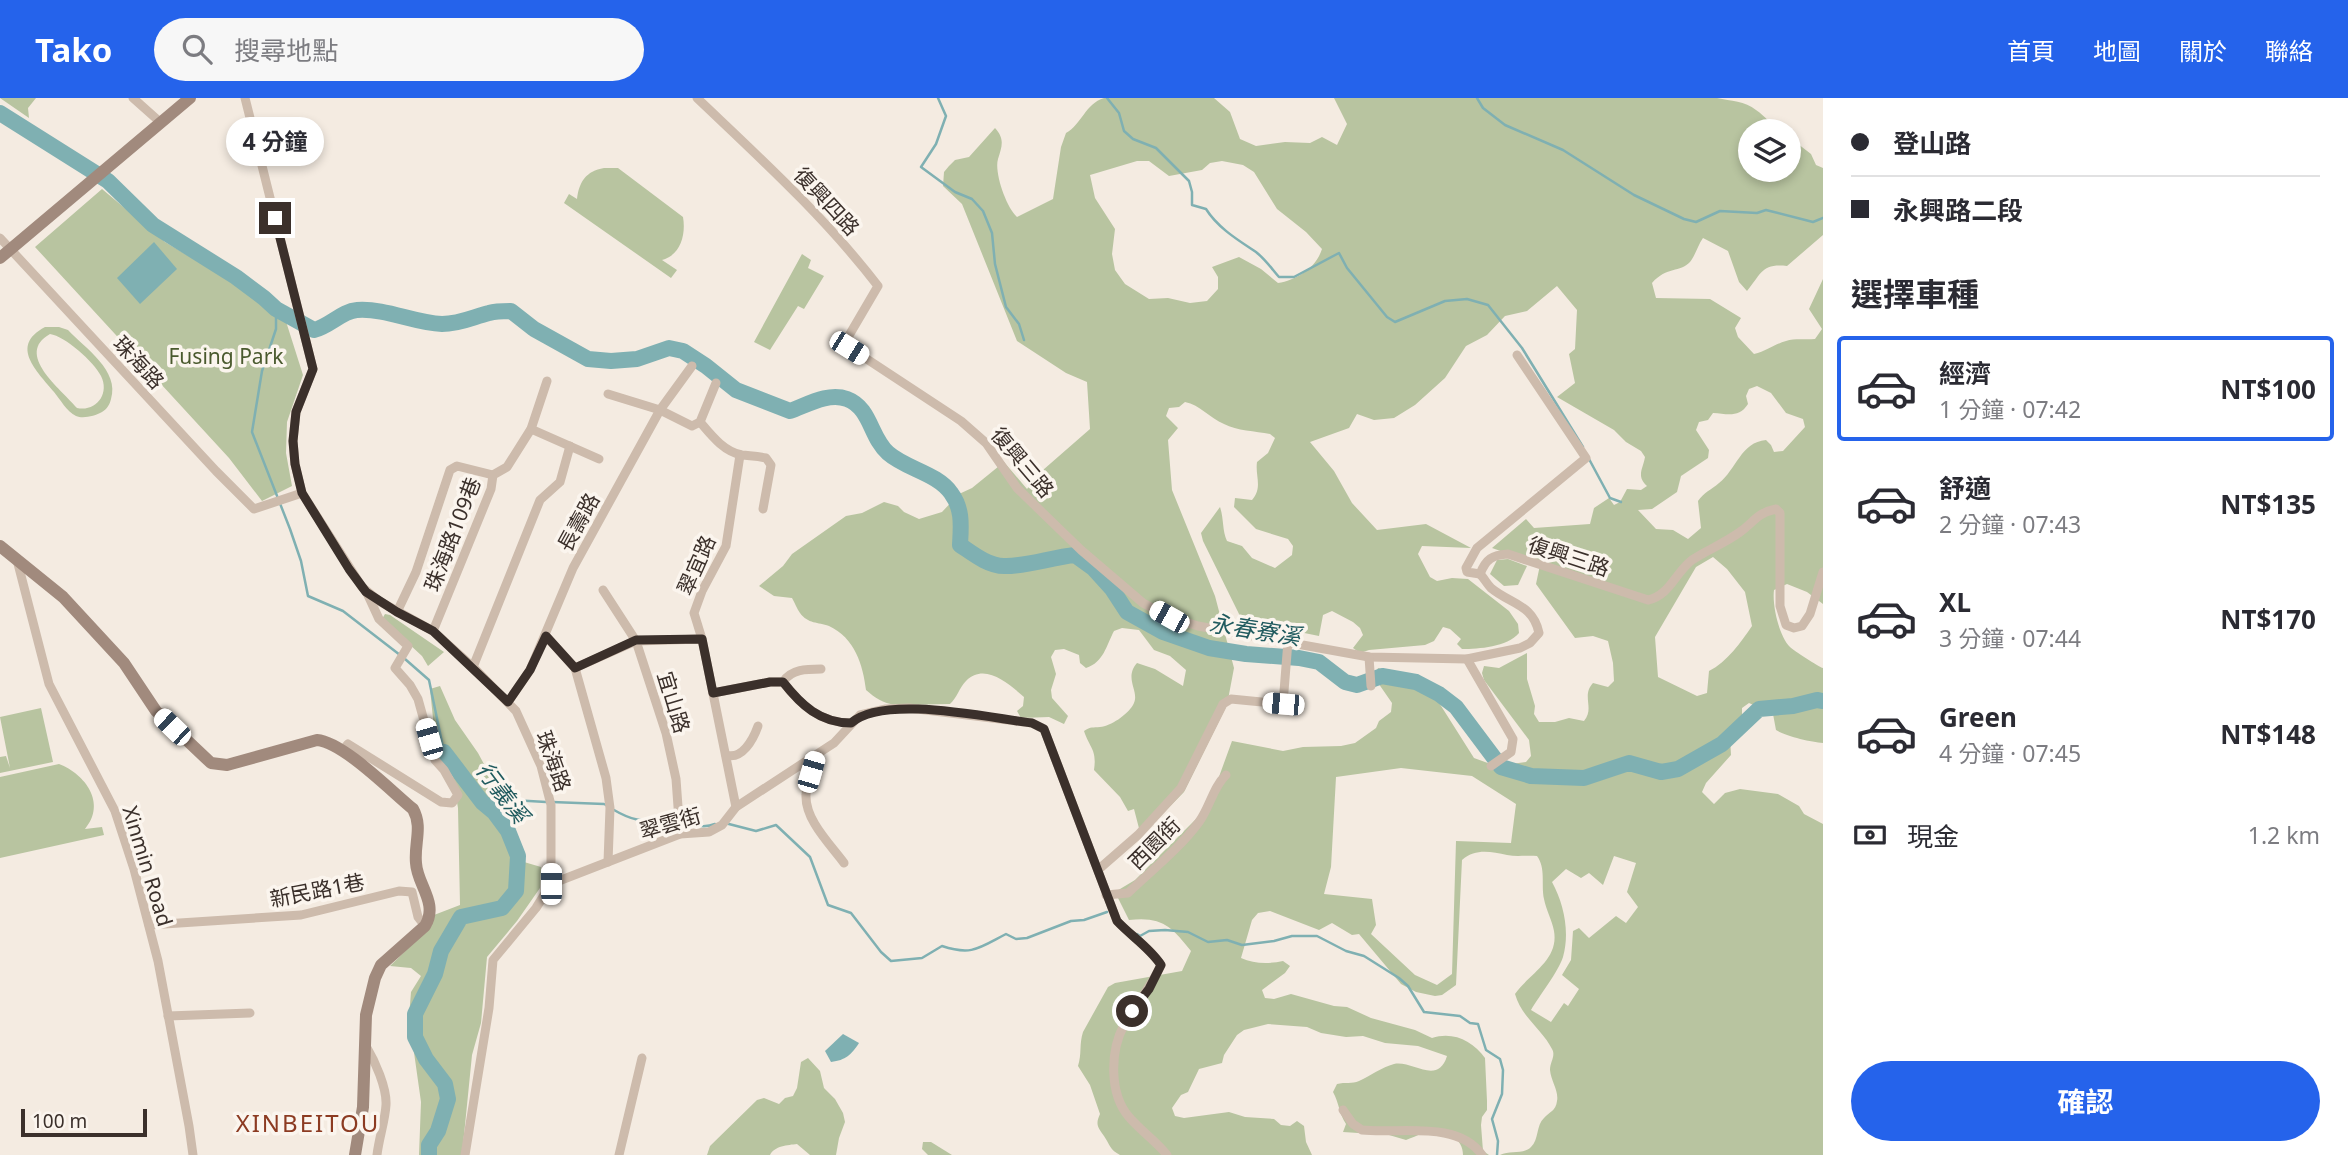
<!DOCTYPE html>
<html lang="zh-TW">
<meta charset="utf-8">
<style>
body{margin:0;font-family:"Noto Sans","Noto Sans TC",sans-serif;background:#f7f7f7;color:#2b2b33;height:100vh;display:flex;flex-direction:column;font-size:26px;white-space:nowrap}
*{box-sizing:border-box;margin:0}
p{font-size:23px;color:#7c7c81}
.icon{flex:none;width:38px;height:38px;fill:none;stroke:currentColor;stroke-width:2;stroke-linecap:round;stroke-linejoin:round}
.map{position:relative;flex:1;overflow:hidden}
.sheet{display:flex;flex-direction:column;background:#fff;width:525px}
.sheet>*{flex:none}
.hud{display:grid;align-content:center;height:154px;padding:0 28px;background:#fff}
.fabs{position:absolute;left:1738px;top:21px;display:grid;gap:14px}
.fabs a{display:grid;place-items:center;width:63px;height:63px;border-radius:50%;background:#fff;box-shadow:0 4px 10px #0003;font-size:35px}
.scale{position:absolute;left:21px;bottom:18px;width:126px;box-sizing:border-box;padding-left:7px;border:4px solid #3b302b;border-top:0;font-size:19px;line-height:24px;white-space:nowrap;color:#3b302b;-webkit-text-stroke:5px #fbf5ee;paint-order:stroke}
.end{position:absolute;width:32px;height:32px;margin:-16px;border:9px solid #3b302b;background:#fff;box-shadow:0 0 0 4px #fff}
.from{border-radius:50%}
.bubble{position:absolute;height:49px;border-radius:24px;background:#fff;box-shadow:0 4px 10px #0003;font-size:23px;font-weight:700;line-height:49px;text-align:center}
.car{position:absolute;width:21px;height:42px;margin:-21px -10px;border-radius:9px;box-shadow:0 0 5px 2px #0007;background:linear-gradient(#fff 24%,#345 0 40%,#fff 0 76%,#345 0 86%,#fff 0)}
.hud b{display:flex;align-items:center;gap:24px;height:66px;font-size:26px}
.hud b+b{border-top:2px solid #e1e1e2}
.hud i{width:18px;height:18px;background:#2b2b33}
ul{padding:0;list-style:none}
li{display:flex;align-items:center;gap:21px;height:105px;margin:0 14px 10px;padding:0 14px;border:4px solid transparent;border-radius:7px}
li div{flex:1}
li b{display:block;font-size:26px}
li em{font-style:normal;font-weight:700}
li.active{border-color:#2563eb}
li>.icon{width:63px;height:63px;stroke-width:1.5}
h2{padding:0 28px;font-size:32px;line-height:84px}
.pay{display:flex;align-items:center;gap:18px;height:77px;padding:0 28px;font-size:26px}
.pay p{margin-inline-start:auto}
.primary-button{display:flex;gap:14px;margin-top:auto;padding:14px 28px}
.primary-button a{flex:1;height:80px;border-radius:42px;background:#2563eb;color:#fff;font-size:28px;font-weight:700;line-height:80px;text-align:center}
header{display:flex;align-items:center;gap:42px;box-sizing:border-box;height:98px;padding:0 35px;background:#2563eb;color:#fff}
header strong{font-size:33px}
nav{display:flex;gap:38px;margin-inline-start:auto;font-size:24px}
.search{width:490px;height:63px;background:#f7f7f7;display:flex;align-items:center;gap:18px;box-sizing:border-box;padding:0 24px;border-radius:38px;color:#7c7c81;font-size:26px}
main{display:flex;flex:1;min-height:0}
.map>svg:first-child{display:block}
.green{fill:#b8c4a0;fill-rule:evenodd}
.water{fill:#7fb0b2}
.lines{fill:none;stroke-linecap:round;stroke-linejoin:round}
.stream{stroke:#7fb0b2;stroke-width:2.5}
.river{stroke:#7fb0b2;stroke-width:16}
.street{stroke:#cdbbac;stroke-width:9}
.secondary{stroke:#a18a7d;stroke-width:12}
.route{stroke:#3b302b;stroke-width:9}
.labels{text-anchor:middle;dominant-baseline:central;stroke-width:7;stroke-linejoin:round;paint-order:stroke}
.street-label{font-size:21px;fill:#3b302b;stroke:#fbf5ee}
.park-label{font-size:21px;fill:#4a5a2e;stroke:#fbf5ee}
.water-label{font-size:23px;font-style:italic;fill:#1f5a5e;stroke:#fbf5ee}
.quarter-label{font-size:24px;letter-spacing:2px;fill:#8c3b22;stroke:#fbf5ee}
</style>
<header>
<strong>Tako</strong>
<div class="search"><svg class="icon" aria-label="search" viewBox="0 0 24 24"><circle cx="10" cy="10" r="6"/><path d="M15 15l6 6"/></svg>搜尋地點</div>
<nav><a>首頁</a><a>地圖</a><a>關於</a><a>聯絡</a></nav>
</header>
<main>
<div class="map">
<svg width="1823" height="1057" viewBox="0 0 1823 1057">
<rect width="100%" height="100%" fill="#f4ebe1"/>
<!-- green -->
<g class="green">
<polygon points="0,0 36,0 28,10 29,20"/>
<path d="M1104,0H1214L1230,14L1240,41L1256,48L1285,44L1310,45L1322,39L1337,47L1347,26L1334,0H1717C1731,3 1745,3 1756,12C1767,19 1771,29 1783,33H1750V72H1788L1789,39L1811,56L1816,67L1823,70V137L1787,168C1762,165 1761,176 1747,193L1739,184L1728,153L1703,140C1698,147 1695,158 1690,164C1680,175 1667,168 1652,185L1656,200L1710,201L1741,220L1735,230L1738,239L1754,256C1767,253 1775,246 1786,243C1795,240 1805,242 1815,241L1822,231L1809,211L1823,181V506L1807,494L1787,486L1774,492C1772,507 1779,538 1790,549C1793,552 1819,569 1823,570V645C1811,644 1785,638 1776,632L1773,616L1749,605L1742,610V627L1730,640L1731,657L1706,685L1702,694L1714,706L1725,695L1740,691L1778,696L1799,708L1804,716L1823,726V1057H1500C1510,1052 1523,1057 1531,1049C1539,1042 1536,1027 1544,1020C1549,1014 1556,1013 1557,1003C1559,993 1551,983 1550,972C1550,964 1556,958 1552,951C1542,931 1522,920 1515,896C1530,875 1559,862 1554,833C1552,822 1546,812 1544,801C1541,786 1546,770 1537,758C1527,757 1517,759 1507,757C1491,754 1476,750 1462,762L1456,887L1442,897L1435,898L1416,894L1401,886L1359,836L1352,837L1332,825L1319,832L1270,813L1258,815L1252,822L1241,860C1254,866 1269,866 1283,863L1290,868L1285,875L1262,892L1265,900L1274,901L1291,896L1334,908L1347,909L1371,920L1415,932L1432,940C1453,933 1473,943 1485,960L1487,1003V1012L1482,1019L1481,1027L1483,1053L1489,1057H1463C1463,1036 1439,1032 1422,1036C1417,1037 1412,1040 1406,1042L1389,1037L1343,1034L1346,1026C1339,1015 1339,1005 1333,994L1337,986C1345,984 1352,986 1359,983C1370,978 1382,969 1394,966C1412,962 1438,988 1447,958L1418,948L1385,945L1363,938L1346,939L1321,935L1307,929L1268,926L1244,932L1237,937L1224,957L1222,965L1199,971L1188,994L1181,997L1172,1010L1175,1018L1184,1020L1229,1014L1245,1019L1274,1021L1281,1027L1290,1028L1297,1023L1304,1028L1306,1044L1312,1057H1120C1110,1052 1110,1047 1104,1038C1098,1029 1095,1027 1100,1016L1090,987L1078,968C1082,956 1079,946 1083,934L1108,889L1115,885L1182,873L1191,853C1172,829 1162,818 1129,822L1115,794L1135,782L1208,709L1232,643L1283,653L1303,649L1341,648L1355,645L1376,630L1379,623L1391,614L1392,605L1374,579L1378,570C1386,572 1393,576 1401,578C1410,580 1415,575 1424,581L1474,660L1496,668L1526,664L1531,658L1529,642L1484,582L1482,575L1484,568L1499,570L1527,555V581L1535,608L1534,616L1539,624H1555L1569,620L1584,623C1595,610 1581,598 1593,585L1608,589L1614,583L1613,565L1608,543L1593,538L1575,540L1536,486L1540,467L1492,450L1526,421L1534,430L1590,426L1594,410L1609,400L1614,407L1620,404L1627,391L1641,392L1647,388C1636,378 1643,371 1645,359L1641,353L1626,344L1614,332L1557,299L1575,285L1569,256L1575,251L1577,212L1557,188L1527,213L1505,218L1487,237L1466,248L1445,280L1415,307L1394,320L1374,322L1357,316L1349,330L1310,344L1334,373L1352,405L1377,432L1426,426L1471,450L1422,448L1418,456L1430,479L1437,483L1452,480L1468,481L1509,513L1518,526L1519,535C1507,549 1479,551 1462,551L1457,546L1461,541L1450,531L1443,529L1434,543L1425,547L1369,552L1360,555L1353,550L1363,537L1360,530L1353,524L1332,513L1323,517L1319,538L1255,525L1240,518L1203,443L1201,435L1220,409C1224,421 1222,432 1227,443L1242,448L1252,460L1275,470L1292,457L1293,448L1288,441L1256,431L1234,409L1235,400L1252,402C1263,389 1255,378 1257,364L1268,355L1275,340L1270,336C1255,333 1237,333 1224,326C1210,320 1200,307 1185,304L1179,309L1169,310L1166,318L1178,330L1168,342L1172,392L1215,498L1234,570L1227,607L1184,694L1141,738L1134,711L1128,713L1120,699L1094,672C1097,651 1090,651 1084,633C1091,628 1093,630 1100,629C1111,628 1127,617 1133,607C1141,594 1123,581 1137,565L1155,571L1183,588L1186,572L1170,558L1154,552L1139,532L1122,530L1114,533C1106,548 1104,564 1086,570L1080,565L1079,557L1064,551L1055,552L1051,559L1056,576L1051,592L1052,600L1068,618L1064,626L1049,619L1021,620L1017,613L1023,608L1024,599C1009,586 985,564 966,583C959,590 957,600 950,606L895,607C883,605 875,600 866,592C863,567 855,540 829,528C818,524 808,526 800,515C797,511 795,505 792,500L774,498L759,488L783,468L792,456L846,418L862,415L884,404L898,408L904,414L919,421L942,414L959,396L972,390L1004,364L1027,391L1043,372L1090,331L1087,284L1066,275L1017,243L962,106L943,88L944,74L949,68L955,62L969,59L995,30C1005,41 1002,48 998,61C994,74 1006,109 1017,119L1053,101L1061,49L1066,35C1082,26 1085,6 1104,0ZM1137,63H1149L1169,78L1202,72L1210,65L1222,63L1243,67L1254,74L1277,111L1306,134L1322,151C1316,170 1297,182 1278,185L1261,171L1239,159L1212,169L1218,179V191L1207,203L1190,205L1168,200L1149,201L1125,186L1115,172L1112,156L1115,131L1095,100L1090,77ZM1757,288L1771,295L1786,315L1803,321L1805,329L1783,353L1774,354L1771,347L1766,342C1741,344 1736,372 1719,385C1711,392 1704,394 1698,403L1701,430L1688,441L1673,432L1656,431L1638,412L1652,411L1677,394L1681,378L1708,360L1709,352L1696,332L1699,324L1708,322L1713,315C1728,316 1739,320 1748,306L1746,298L1749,291ZM1713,459L1727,471L1745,494L1752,528C1741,544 1727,564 1709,573L1707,595L1697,598L1658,579L1655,539L1696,469ZM1401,670L1472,678L1516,706L1511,745L1456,743L1452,876L1437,887L1415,877L1371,836L1376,827L1372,801L1324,796L1331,769L1336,679ZM1614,758L1636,765L1627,794L1638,809L1626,825L1616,818L1589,840L1579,830L1573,833L1571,862L1562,877L1579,891L1568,908L1564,905L1551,924L1531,912C1540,897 1558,874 1563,859C1570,834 1564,806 1552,784L1566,771L1581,780L1589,775L1603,787Z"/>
<path d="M604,70H618L683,119C686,136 681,157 662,162L677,172L671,180L564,105L569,96L577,101C579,84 586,73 604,70Z"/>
<polygon points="102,91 165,144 283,214 303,277 287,324 286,355 292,388 262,403 229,360 35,149"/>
<polygon points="802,156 811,162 808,170 824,178 804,211 798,208 770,252 754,244"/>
<path d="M45,229H59L68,232C85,250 120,273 111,301C110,306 107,311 102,314C95,318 83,321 76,318C67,314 60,301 54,294C37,273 9,248 45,229ZM50,236C65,238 94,264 101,278C110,296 96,314 77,310C61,291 14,256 50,236Z"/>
<polygon points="1508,461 1527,468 1518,487 1504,488 1490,476 1497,462"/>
<polygon points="385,516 390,517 444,554 428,568 422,558 382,521"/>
<polygon points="440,588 455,622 478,655 498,692 509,739 524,764 541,769 540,790 517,823 487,859 481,925 472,957 462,1057 419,1057 421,1004 409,919 411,894 421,878 411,870 390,868 431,828 434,817 460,807 458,710 452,675 435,640 430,591"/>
<polygon points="41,610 53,664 0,675 0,659 6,658 10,670 0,619"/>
<path d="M59,666C85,676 107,705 85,731L102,729L104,737L0,760V679Z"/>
<path d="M808,960L820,973L824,990L835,1001L843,1015L845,1024L839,1040L836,1057H810L797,1046C788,1047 774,1048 770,1057H707L710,1048L757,1002L764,1000L779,1006L785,1000L793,998L797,990L801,964Z"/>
<polygon points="923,1044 931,1044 952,1057 928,1057 922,1051"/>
</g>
<!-- water -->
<g class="water">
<polygon points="154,144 177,171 140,206 117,180"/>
<path d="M843,936L859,945C851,957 846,962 831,964L825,953Z"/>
</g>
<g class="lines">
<!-- stream -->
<g class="stream">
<polyline points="938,0 946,18 936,46 921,69 955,94 972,101 983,113 992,135 995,166 1006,209 1019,226 1024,242"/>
<path d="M1107,0L1119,15L1124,33L1133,41L1156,50L1189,83L1192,94V107L1206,111C1218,130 1238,142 1256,154C1265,161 1272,171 1279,179H1294L1339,155L1347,170L1387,219L1395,224L1445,203L1467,201L1488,207L1522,250L1583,349"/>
<polyline points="1477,0 1483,10 1505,27 1563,52 1634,97 1684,121 1696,124 1720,113 1757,115 1766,112 1813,124 1823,120"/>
<polyline points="276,211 276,231 262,273 252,334 290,431 301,463 308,498 343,513 400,557"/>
<polyline points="1589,361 1610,400 1621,404"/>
<polyline points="405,561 429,582 444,654"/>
<polyline points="482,704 497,701 546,704"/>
<polyline points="552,704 604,706 608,708"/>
<path d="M614,712C638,726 646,722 672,723C686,724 701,732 715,726"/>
<path d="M725,725L756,733L776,727L810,759L828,807L851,815L881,854L891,863L922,860L942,848C972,858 979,850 1006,836L1016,841L1027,840L1071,823L1084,822L1107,814"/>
<polyline points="1137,836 1140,838 1149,833 1165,832 1188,834 1208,844 1227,842 1242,847 1274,843 1292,838 1317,838 1346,853 1364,858 1399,880 1408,888 1424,914 1460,918 1470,925 1478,926 1486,952 1500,961 1503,972 1502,996 1492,1021 1498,1043 1497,1057"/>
</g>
<!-- river -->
<g class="river">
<path d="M0,15L108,83L153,127L236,179L264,200L276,211L314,232C330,228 342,213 357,212C386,210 414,225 442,226C460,226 473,219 489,215C496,213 504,213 511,213L534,231L588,261L611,263L637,261L669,250L683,253L706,268L736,292L790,313C807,307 828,294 847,301C871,310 870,339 888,355C906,371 937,375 951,395C963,411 961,428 960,447C972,455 988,468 1004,468C1024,469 1053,459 1075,457L1093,470L1112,491L1127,514L1163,534L1209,550L1246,556L1299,560L1319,564L1345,584L1357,587L1382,578L1416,584L1439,596L1456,609L1501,669L1531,678L1584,680L1629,665L1661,674L1678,671L1722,646L1759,611L1793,608L1817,602L1823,603"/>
<polyline points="429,1057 429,1047 438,1033 448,1001 445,986 426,961 415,939 415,916 435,876 441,853 461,819 502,810 516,793 518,758 508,733 494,714 482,704 444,654"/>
</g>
<!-- street -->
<g class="street">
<polyline points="133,0 160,24"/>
<polyline points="245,0 313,271 296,314 293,343 295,366 302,395 362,489 379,503 433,533 473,569 516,613 541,668 551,707 551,786 536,810 493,862 489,910 465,1057"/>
<path d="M697,0C760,60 825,119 878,188L844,246L961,323L986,345L1017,390L1081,452L1143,505L1169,519L1198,528L1369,559L1467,561L1520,550L1530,545L1539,535C1533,506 1510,506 1491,490C1487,486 1484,480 1480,476C1486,461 1492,457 1508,456L1648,502C1670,497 1675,475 1692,462C1707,452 1725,445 1740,434C1754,424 1757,415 1776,411L1780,415V508L1786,527L1794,530L1802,528L1810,516L1823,474"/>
<polyline points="0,140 216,373 254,411 302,395"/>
<polyline points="608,296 660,312 692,328 700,324 716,285"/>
<path d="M700,324C711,337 724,354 742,357C750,358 757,358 766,360L771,367L763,411"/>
<polyline points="531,331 599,361"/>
<polyline points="17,462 49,586 115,713 134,771 158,863 189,1028 193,1057"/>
<polyline points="1480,476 1467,474 1466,470 1477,450 1586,360 1517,257"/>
<polyline points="603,492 636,543 666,635 676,681 680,736"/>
<polyline points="397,514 416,474 450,372 457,368 493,377"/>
<polyline points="433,533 491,391 493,377 507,369 531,331 547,283"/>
<polyline points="546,538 575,570 606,680 610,710 608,764"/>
<polyline points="1369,559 1371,588"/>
<polyline points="1467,561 1513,641 1511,654 1491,668"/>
<polyline points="473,569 540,402 560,384 570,348"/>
<polyline points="575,570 636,543 702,541"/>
<path d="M783,584C791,571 807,571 821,571"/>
<path d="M713,595L770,584H783C801,607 820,625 851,625"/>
<polyline points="508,604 530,572 573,470 660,312 692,268"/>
<polyline points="343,652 348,646 441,704 452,705 458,697 444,672 435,662 418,601 410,587 395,570 408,548 379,521 367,495"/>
<path d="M726,657C742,662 753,642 758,628"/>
<path d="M815,659C811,671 806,684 806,697C805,722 830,746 844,765"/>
<polyline points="736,709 702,541 694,515 702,493 726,448 740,357"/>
<polyline points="1099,771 1138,737 1181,690 1223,606 1231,601 1283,606 1288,543"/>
<path d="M551,786L680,736L709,734L722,727L736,709L834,645L860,617L886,611L909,610L1032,625L1044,631L1117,823C1131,838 1150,850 1161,867C1151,889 1136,906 1124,927C1110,953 1109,996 1129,1019C1141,1033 1156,1043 1167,1057"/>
<path d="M1106,797L1128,795C1151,773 1180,750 1199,724C1210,709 1213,689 1226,677"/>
<polyline points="149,827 301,817 399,793 412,794 418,819 425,828"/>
<polyline points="168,918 250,915"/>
<path d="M366,948C375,963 387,990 386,1007C385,1023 379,1040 377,1057"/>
<path d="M1343,1012L1353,1026L1362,1032C1399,1036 1458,1022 1482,1057"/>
<polyline points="619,1057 642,960"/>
</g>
<!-- secondary -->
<g class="secondary">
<polyline points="0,160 190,0"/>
<path d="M0,448L63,499L124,565L156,613L211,665L227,667L317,642C343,644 391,693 413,711C423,729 414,745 416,765C417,787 439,805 425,828L381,867L375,880L366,917L363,1009L355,1057"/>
</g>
</g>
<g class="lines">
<!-- route -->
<path class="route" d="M275,120L313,271L296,314L293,343L295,366L302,395L349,471L366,494L397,514L433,533L508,604L530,572L546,538L575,570L636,542L702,541L713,595L770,584H783C801,607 820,625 851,625C884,596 989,620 1032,625L1044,631L1117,823C1131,838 1150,850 1161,867L1149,891L1132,913"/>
</g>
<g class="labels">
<!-- street labels -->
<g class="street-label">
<text transform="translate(827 103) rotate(47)">復興四路</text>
<text transform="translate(139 264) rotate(47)">珠海路</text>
<text transform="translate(1023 364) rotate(50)">復興三路</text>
<text transform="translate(578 424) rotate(-61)">長壽路</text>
<text transform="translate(452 436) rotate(-69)">珠海路109巷</text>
<text transform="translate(1569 458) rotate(18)">復興三路</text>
<text transform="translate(696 467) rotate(-66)">翠宜路</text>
<text transform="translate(674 604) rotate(73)">宜山路</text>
<text transform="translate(554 663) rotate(70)">珠海路</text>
<text transform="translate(670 725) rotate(-16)">翠雲街</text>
<text transform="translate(1154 745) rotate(-45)">西園街</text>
<text transform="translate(148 768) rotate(73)">Xinmin Road</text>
<text transform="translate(317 792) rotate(-11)">新民路1巷</text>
</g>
<!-- park labels -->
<g class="park-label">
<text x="226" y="258">Fusing Park</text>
</g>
<!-- water labels -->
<g class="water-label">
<text transform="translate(1255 531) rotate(9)">永春寮溪</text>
<text transform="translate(503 694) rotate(53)">行義溪</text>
</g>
<!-- quarter labels -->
<g class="quarter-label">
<text x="308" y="1024">XINBEITOU</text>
</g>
</g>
</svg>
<div class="fabs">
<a><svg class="icon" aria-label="layers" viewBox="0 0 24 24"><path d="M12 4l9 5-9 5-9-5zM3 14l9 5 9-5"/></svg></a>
</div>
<div class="scale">100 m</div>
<i class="end from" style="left:1132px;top:913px"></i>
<i class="end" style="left:275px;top:120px"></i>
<div class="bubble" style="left:226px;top:19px;width:98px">4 分鐘</div>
<i class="car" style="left:849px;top:250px;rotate:122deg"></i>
<i class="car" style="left:1169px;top:519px;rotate:299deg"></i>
<i class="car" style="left:1283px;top:606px;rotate:275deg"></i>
<i class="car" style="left:172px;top:629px;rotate:314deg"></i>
<i class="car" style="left:429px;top:641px;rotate:344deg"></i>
<i class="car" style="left:811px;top:674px;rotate:16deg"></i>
<i class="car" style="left:551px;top:786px;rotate:0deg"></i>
</div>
<section class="sheet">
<div class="hud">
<b><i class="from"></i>登山路</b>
<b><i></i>永興路二段</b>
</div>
<h2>選擇車種</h2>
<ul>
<li class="active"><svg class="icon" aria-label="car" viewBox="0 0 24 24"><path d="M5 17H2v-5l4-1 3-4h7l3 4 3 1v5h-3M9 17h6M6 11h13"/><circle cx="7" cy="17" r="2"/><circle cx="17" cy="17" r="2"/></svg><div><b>經濟</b><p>1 分鐘 · 07:42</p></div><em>NT$100</em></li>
<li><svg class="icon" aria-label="car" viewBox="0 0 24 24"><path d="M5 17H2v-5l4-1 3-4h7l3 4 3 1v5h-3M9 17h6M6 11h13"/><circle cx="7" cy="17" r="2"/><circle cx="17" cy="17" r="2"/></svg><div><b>舒適</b><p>2 分鐘 · 07:43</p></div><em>NT$135</em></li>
<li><svg class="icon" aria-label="car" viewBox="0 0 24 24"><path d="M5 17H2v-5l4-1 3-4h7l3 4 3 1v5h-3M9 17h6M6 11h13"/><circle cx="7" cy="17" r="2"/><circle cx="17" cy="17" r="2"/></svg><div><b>XL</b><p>3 分鐘 · 07:44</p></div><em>NT$170</em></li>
<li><svg class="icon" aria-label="car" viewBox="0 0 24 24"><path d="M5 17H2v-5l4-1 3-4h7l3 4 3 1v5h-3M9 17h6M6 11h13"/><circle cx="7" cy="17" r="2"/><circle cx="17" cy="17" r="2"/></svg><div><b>Green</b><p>4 分鐘 · 07:45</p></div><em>NT$148</em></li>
</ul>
<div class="pay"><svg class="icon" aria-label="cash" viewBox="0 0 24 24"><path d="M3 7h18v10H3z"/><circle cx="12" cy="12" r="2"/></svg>現金<p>1.2 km</p></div>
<div class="primary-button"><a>確認</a></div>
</section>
</main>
